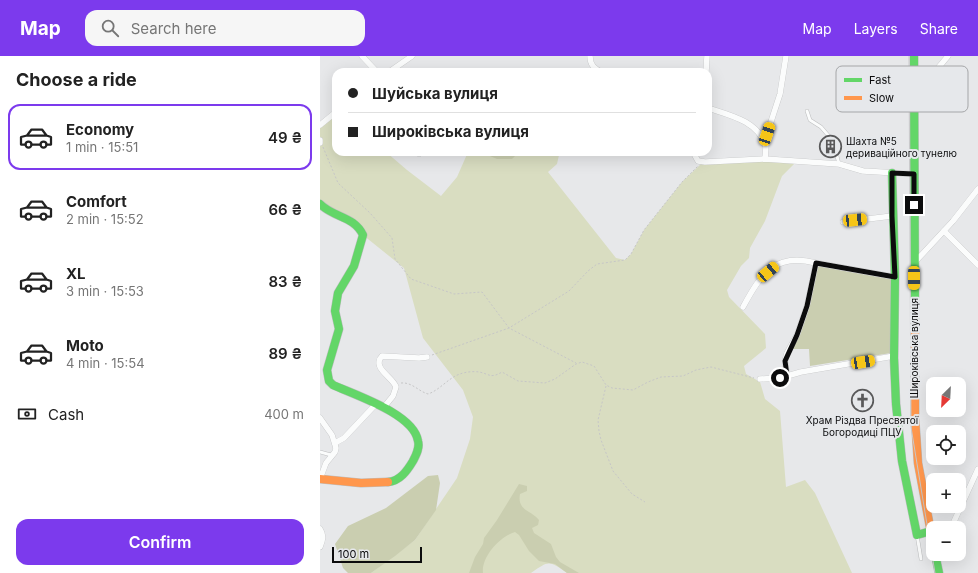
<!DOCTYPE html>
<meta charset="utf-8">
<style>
body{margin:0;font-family:Inter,sans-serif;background:#f6f6f6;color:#222;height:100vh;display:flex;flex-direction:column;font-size:15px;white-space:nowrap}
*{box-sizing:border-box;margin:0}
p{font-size:13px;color:#767676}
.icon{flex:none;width:22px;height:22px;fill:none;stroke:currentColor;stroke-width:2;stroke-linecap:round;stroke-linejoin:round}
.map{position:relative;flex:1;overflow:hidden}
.side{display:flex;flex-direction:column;background:#fff;width:320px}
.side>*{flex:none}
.hud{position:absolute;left:12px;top:12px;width:380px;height:88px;border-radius:12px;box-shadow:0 4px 16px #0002;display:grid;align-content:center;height:88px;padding:0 16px;background:#fff}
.needle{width:26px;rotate:204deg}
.tools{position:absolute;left:606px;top:321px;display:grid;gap:8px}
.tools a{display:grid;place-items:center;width:40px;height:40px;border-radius:8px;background:#fff;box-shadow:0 4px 16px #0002;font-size:20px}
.scale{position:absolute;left:12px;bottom:10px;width:90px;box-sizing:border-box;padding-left:4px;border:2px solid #0c0c0d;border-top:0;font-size:11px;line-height:14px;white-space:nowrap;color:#0c0c0d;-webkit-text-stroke:3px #e6e8eb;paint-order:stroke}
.end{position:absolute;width:18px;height:18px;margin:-9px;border:5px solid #0c0c0d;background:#fff;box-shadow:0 0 0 2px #fff}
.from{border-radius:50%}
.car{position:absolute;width:12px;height:24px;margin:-12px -6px;border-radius:5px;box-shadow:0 0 3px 1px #0007;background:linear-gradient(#f5c518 24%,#345 0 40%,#f5c518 0 76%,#345 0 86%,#f5c518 0)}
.hud b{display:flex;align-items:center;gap:14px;height:38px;font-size:15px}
.hud b+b{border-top:1px solid #e0e0e0}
.hud i{width:10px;height:10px;background:#222}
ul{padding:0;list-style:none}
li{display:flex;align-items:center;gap:12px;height:66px;margin:0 8px 6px;padding:0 8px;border:2px solid transparent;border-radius:12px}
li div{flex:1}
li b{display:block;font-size:15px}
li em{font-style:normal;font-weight:600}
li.active{border-color:#7c3aed}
li>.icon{width:36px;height:36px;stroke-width:1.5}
h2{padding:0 16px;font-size:18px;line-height:48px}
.pay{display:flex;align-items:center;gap:10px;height:44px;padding:0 16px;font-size:15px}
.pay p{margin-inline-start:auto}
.primary-button{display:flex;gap:8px;margin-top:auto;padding:8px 16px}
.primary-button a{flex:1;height:46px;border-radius:12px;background:#7c3aed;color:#fff;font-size:16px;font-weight:600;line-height:46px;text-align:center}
header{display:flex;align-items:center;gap:24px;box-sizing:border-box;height:56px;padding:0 20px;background:#7c3aed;color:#fff}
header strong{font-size:19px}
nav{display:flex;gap:22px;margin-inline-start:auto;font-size:14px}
.search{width:280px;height:36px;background:#f6f6f6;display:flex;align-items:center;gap:10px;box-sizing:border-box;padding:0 14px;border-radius:12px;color:#767676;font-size:15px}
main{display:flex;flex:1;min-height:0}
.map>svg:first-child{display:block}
.green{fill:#d9ddc1}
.forest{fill:#caceb0}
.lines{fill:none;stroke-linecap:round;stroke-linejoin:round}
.lane-casing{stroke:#bdbebf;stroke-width:4}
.street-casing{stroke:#bdbebf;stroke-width:6}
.fast-casing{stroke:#bdbebf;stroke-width:9}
.slow-casing{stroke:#bdbebf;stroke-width:9}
.path{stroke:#c6c6c7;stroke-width:1;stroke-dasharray:2 2;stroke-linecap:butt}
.lane{stroke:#fbfcfc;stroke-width:3}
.street{stroke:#fbfcfc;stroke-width:5.5}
.fast{stroke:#63d668;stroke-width:8}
.slow{stroke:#ff974d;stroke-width:8}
.tram{stroke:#c9c9cb;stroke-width:1}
.route{stroke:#0c0c0d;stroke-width:5}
.labels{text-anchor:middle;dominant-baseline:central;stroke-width:4;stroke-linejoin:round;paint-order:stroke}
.poi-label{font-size:10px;fill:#0c0c0d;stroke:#e6e8eb;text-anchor:start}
.street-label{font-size:10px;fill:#0c0c0d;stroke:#e6e8eb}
.key{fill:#e6e8eb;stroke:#a5a6a8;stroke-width:1}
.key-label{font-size:11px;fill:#0c0c0d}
</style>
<header>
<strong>Map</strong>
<div class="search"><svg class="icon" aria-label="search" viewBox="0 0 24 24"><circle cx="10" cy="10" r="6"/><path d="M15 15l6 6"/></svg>Search here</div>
<nav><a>Map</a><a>Layers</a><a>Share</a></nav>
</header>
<main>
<section class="side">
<h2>Choose a ride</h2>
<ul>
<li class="active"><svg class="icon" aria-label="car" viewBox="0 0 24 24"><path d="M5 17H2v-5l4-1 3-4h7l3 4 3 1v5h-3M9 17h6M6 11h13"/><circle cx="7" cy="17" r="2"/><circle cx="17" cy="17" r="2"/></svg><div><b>Economy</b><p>1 min · 15:51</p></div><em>49 ₴</em></li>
<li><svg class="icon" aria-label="car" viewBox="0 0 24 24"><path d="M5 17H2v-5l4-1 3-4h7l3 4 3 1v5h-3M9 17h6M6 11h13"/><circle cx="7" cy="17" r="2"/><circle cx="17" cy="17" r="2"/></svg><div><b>Comfort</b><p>2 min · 15:52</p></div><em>66 ₴</em></li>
<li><svg class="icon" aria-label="car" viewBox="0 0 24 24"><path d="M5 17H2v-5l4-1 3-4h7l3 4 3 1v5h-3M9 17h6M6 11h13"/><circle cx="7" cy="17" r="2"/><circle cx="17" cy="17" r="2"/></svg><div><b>XL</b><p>3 min · 15:53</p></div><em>83 ₴</em></li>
<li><svg class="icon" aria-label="car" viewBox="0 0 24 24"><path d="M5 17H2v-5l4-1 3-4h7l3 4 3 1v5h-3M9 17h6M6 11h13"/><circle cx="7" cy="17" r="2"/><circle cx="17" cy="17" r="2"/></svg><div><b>Moto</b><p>4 min · 15:54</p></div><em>89 ₴</em></li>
</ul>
<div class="pay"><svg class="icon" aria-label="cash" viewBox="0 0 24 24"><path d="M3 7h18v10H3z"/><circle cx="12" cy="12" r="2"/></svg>Cash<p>400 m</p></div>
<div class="primary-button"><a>Confirm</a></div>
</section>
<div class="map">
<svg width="658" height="517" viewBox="0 0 658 517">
<rect width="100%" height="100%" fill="#e7e8ea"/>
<!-- green -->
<path class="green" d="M16,56V96H66L87,114L121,140L137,121L148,96H236L239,99L237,108L228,116L296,202L305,204L311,198L324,174L362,126L381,108L389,105L476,106L462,120L445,165L430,192L429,202L421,210L407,234L409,241L445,278L446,292L424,310L426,318L440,326L445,343L460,355L466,431L485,424L495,437L532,517H247C228,504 229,505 211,517H51L95,484L137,422L150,383L153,361L143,334L103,282L84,212L43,179L40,173L0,148V69Z"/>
<!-- forest -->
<g class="forest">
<polygon points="171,96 199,96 192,103 177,103 170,100"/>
<path d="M498,209L573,223L571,297L490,310L489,293H471C487,266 492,239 498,209Z"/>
<polygon points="118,419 120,427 116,454 95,484 75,500 51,517 28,517 23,512 15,488 28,470 66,452 108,420"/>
<path d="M199,428L207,430V435L200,438C197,455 211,454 219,464L218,469L212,472L214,477L231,488L236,501L240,506L259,517H247L235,508L219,505L209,495L199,479L195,476C180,480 161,501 163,517H149L155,501L163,488L164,482L177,464Z"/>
</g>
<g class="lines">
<defs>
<g id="lane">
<polyline points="487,55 490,64 501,71 513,85 519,108"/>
<polyline points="95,96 99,99"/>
<polyline points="0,396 11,399"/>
<polyline points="597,479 601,503"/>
</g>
<g id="street">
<polyline points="42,0 57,16"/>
<path d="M270,0C270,9 274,12 281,16"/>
<polyline points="69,16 92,0"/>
<polyline points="386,16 387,0"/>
<polyline points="594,41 628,0"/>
<path d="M388,52C409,59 438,65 445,89"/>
<polyline points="0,69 16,56"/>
<polyline points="0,84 0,87"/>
<polyline points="373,96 378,105 385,106 445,103 519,108 543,115 594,118"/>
<polyline points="445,103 447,78 460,38 466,0"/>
<polyline points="523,166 572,160"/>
<polyline points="624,175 658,209"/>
<polyline points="595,206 633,165 658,133"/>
<path d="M423,251C441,218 455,196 496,207"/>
<polyline points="467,319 465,305 467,297 477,279 487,250 496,207 575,221"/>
<polyline points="440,323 460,322 481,316 574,300"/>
<path d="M64,351L73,340L76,331C73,321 51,312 62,300L99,302L107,301"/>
<polyline points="0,362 12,379 16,392 15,396 6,407 0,423"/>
<polyline points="15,387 24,382 56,348"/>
<polyline points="631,472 658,413"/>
<path d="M0,473C4,479 3,484 0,491"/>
</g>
<g id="fast">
<polyline points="594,0 595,265"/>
<polyline points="572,117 575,220 574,302 576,348 582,405 597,479 611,475"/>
<path d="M0,148C14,162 34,160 43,179L34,210L18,237L15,255L19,273L7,314L9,325L13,329C35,339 94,358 98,385C100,392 96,399 93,405C87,415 80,425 68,426"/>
<polyline points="615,498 619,517"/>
</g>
<g id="slow">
<polyline points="595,265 595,362 598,407 613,487"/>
<polyline points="0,423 41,427 68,426"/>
</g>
</defs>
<!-- lane casing -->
<use href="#lane" class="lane-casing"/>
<!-- street casing -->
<use href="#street" class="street-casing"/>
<!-- fast casing -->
<use href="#fast" class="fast-casing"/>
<!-- slow casing -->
<use href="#slow" class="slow-casing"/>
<!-- path -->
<g class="path">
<polyline points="3,91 18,127 50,157 72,182 75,203 91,223 134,238 162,236 189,272 256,307"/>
<polyline points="112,299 189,272 249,235 268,215 277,208 305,204 311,198 324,174 362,126 378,110"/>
<path d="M81,327C92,326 98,335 108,338C120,334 128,322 140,318C145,316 154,315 159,316C170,318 170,323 182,316L198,325L225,327L235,323L256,308L262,306L274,310L286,329L292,332L313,334L328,326L341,321L363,320L376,314L391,311L434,322"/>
<polyline points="286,330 278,364 279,375 281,384 293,415 312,438 325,446"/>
</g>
<!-- lane -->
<use href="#lane" class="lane"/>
<!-- street -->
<use href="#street" class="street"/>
<!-- fast -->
<use href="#fast" class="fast"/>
<!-- slow -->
<use href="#slow" class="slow"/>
<!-- tram -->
<polyline class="tram" points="589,0 591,371 615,517"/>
</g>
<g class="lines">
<!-- route -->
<polyline class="route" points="460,322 467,319 465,305 477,279 487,250 496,207 575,221 572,160 572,117 594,118 594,149"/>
</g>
<!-- icons -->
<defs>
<symbol id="building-ring" viewBox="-11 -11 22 22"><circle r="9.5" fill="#e6e8eb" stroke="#59595a" stroke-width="1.5"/><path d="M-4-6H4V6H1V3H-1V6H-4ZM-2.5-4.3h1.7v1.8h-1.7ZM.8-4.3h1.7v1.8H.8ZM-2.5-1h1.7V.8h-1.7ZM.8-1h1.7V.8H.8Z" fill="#59595a"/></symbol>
<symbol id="church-ring" viewBox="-11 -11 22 22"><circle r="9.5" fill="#e6e8eb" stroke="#59595a" stroke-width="1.5"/><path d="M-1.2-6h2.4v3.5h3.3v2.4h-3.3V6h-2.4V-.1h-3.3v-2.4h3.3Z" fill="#59595a"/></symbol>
</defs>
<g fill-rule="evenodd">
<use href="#building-ring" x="498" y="78" width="25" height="25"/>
<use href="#church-ring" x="530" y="332" width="25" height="25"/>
</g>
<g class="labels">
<!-- poi labels -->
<g class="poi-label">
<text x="526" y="85">Шахта №5<tspan x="526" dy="12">дериваційного тунелю</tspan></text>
<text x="542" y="364" text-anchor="middle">Храм Різдва Пресвятої<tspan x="542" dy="12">Богородиці ПЦУ</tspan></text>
</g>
<!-- street labels -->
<g class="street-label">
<text transform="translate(594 292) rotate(-90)">Широківська вулиця</text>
</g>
</g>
<!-- legend -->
<rect x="516" y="10" width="132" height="46" rx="6" class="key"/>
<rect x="524" y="22" width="18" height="4" fill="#63d668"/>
<rect x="524" y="40" width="18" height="4" fill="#ff974d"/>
<g class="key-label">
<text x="549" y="28">Fast</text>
<text x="549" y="46">Slow</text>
</g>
</svg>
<div class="tools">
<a><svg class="needle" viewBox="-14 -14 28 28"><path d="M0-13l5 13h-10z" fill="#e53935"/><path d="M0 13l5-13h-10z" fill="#767676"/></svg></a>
<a><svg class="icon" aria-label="locate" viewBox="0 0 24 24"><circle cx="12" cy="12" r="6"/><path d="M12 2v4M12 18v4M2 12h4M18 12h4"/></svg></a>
<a>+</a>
<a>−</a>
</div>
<div class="scale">100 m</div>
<i class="end from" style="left:460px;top:322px"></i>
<i class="end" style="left:594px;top:149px"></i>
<i class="car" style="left:447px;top:78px;rotate:19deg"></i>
<i class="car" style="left:535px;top:164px;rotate:84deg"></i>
<i class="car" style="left:448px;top:216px;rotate:50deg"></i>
<i class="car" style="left:594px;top:222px;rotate:180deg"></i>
<i class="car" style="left:543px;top:306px;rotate:81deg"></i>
<div class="hud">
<b><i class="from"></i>Шуйська вулиця</b>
<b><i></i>Широківська вулиця</b>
</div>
</div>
</main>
